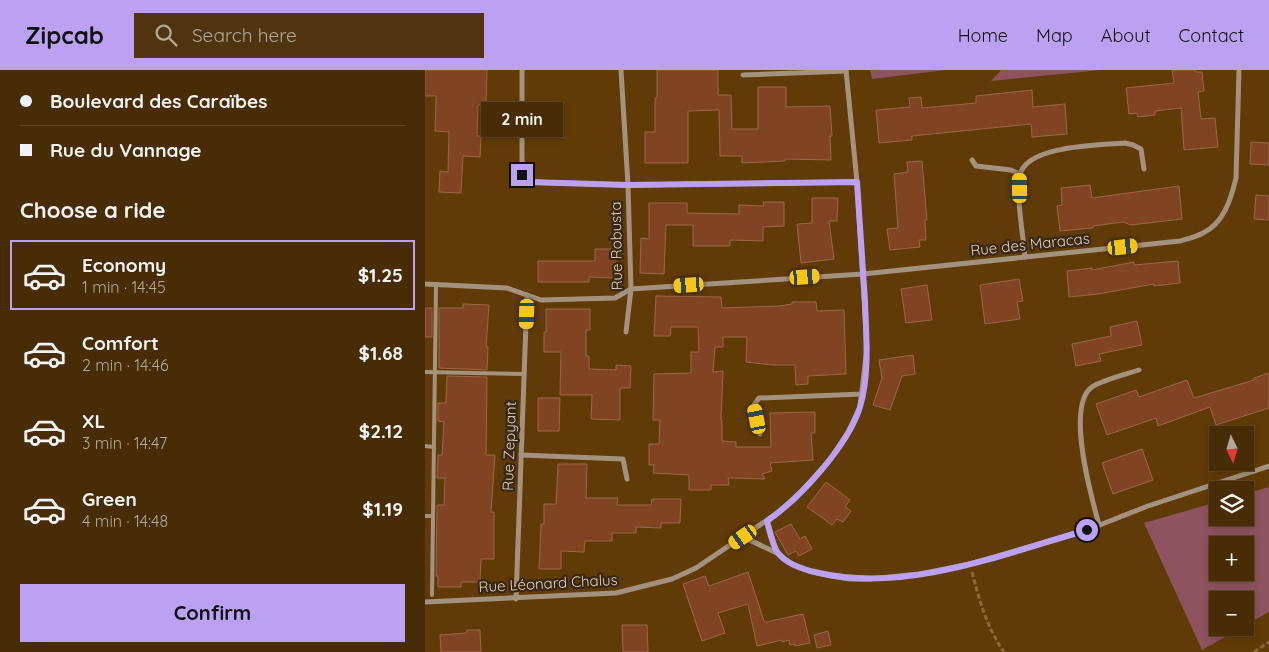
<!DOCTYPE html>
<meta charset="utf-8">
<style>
body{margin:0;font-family:Quicksand,sans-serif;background:#4f340f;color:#f1f3f6;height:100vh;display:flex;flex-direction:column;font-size:19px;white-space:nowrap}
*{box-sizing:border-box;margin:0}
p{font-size:16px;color:#b1a79a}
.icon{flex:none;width:28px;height:28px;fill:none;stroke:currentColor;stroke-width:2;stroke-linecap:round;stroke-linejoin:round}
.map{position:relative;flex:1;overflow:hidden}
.sheet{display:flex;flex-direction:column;background:#482c05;width:425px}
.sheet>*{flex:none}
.banner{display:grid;align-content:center;height:110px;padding:0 20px;background:#482c05}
.needle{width:32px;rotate:175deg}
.controls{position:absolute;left:784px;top:356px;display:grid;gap:10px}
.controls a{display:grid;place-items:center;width:45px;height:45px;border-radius:0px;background:#482c05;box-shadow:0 2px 8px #0003,0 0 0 1px #604827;font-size:25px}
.end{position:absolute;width:22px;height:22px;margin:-11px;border:6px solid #bca0f2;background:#111;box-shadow:0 0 0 2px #111}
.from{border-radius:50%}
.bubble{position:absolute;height:35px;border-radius:0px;background:#482c05;box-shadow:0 2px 8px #0003,0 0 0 1px #604827;font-size:16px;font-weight:700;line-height:35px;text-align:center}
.car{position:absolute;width:15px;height:30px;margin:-15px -8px;border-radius:6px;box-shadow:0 0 4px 1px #0007;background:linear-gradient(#f5c518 24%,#345 0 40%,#f5c518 0 76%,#345 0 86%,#f5c518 0)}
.banner b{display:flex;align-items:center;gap:18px;height:48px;font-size:19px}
.banner b+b{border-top:1px solid #604827}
.banner i{width:12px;height:12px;background:#f1f3f6}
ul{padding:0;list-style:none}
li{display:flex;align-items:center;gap:15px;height:70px;margin:0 10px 8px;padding:0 10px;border:2px solid transparent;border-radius:0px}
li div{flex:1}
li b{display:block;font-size:19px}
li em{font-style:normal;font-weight:700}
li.active{border-color:#bca0f2}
li>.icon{width:45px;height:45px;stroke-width:1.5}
h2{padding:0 20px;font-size:22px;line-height:60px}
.primary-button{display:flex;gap:10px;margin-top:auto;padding:10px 20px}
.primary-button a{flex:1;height:58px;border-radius:0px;background:#bca0f2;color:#111;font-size:20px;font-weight:700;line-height:58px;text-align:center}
header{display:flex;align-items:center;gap:30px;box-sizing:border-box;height:70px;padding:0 25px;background:#bca0f2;color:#111}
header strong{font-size:24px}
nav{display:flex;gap:28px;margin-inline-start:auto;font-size:18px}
.search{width:350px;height:45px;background:#4f340f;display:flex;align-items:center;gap:12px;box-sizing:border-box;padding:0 18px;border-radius:0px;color:#b1a79a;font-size:19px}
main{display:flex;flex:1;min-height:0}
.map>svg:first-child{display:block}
.green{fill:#8d535e;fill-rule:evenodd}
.building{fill:#814422;stroke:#9b664a}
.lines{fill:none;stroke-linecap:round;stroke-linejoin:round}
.path{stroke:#89683d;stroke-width:3;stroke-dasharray:5 2.5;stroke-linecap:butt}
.lane{stroke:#a5927e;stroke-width:4}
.street{stroke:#a5927e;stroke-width:5}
.route{stroke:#bca0f2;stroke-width:6}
.labels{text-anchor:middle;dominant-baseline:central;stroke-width:4.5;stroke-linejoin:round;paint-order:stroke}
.street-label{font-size:15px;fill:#e4ceb7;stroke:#382714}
</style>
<header>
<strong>Zipcab</strong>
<div class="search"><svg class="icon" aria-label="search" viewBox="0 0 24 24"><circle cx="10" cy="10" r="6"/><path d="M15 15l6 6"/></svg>Search here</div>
<nav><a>Home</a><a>Map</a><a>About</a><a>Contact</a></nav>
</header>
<main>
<section class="sheet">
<div class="banner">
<b><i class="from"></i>Boulevard des Caraïbes</b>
<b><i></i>Rue du Vannage</b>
</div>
<h2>Choose a ride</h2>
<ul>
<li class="active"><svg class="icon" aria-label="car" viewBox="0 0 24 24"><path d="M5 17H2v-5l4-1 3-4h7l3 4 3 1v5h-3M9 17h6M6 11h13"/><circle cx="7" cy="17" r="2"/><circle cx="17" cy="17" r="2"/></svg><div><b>Economy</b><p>1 min · 14:45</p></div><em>$1.25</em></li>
<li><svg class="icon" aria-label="car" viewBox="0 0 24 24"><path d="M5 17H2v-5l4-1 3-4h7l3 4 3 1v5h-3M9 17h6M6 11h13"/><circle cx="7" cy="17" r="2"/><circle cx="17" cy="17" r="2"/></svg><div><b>Comfort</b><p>2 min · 14:46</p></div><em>$1.68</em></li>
<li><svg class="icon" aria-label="car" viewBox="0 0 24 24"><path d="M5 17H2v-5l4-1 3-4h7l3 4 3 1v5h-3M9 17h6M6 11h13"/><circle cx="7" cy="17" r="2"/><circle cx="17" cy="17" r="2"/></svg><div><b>XL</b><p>3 min · 14:47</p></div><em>$2.12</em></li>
<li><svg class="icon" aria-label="car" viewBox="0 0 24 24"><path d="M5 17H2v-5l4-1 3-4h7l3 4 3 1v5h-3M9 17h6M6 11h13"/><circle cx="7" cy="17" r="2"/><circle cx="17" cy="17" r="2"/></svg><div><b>Green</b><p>4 min · 14:48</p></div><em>$1.19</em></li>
</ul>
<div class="primary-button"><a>Confirm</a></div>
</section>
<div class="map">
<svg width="844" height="582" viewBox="0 0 844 582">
<rect width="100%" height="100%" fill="#603b07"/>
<!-- green -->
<g class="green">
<polygon points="445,0 521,0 447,9"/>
<polygon points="576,0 675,0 566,11"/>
<path d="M844,417V542L820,555V530H792V558H816L777,580L719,453L792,432V448H820V424ZM792,475H820V502H792Z"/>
</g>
<!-- building -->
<g class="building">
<polygon points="0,0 62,0 61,35 53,35 52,66 56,66 55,87 38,86 36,123 14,122 15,101 23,102 24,62 10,61 11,26 0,26"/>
<polygon points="232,0 293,0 293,25 306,25 307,59 333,59 333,17 361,17 361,37 405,36 407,66 405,66 406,90 360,89 360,91 317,93 317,86 295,86 294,40 263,41 263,93 220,93 220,62 230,62 230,28 232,28"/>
<polygon points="747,0 770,0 771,2 777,2 779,21 773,22 776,49 790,48 793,77 759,80 756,38 730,41 730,45 713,47 712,43 704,44 701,18 749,13"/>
<polygon points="607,20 608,37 640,34 642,64 607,67 606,54 487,66 487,70 454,73 451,40 485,37 484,28 496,27 497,38 551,33 551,26"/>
<polygon points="826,72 844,73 844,95 825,94"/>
<polygon points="497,91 502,150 500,150 501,170 494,170 495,177 465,180 462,159 473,158 469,104 483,102 482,92"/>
<polygon points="665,115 667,128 754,116 757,149 706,155 698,152 668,156 668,158 635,161 632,136 637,135 636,118"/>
<polygon points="831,125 844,126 844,150 829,149"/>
<polygon points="387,128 413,128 412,151 404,151 409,189 376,193 372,154 387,153"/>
<polygon points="338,132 359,132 359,156 338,157 338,171 305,170 305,176 268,176 268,155 241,155 239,204 215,203 216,168 224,169 224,133 262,133 262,143 314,144 314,135 339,136"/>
<polygon points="170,179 191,179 191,208 164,207 164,212 113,212 113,191 170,191"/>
<polygon points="753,191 755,213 729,216 729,214 673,224 644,227 642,201 667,198 667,200 709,192 709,195"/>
<polygon points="594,209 598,231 592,232 595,249 560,254 555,215"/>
<polygon points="502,215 507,250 481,253 476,219"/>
<polygon points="231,226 296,227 297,238 354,236 367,234 367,232 391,232 392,241 419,240 421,304 383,306 383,314 371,315 370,295 347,295 321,292 322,267 298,267 298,277 290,277 288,302 298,301 296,350 297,350 297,371 311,372 311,377 346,377 345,343 390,342 390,363 386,363 388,390 345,393 347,401 337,404 340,409 303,408 304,415 286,415 286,420 264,420 264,405 228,403 229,395 224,395 224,374 234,374 235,350 228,350 229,304 266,303 266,282 274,282 273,257 246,257 245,266 229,266"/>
<polygon points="38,234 64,235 61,277 63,277 62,300 14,298 14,238 38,238"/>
<rect x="0" y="238" width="7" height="29"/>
<polygon points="121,239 165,239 165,260 161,260 161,286 164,286 164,299 191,300 191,295 206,296 205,318 195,318 195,350 166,349 167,325 135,325 136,282 119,282 119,262 121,262"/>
<polygon points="712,251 717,275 674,284 676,291 651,296 647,274 686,266 685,257"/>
<polygon points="488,285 490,304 477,306 465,340 448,335 457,308 454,290"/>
<polygon points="844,303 844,338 791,355 785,337 733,356 731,348 682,365 671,334 711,320 714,327 762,310 769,328 829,310 829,308"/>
<polygon points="22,306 62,307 61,385 70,385 66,442 69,442 69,489 56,489 55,512 36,512 36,517 13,517 13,506 11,506 12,435 19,435 20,408 12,408 13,385 17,385 19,352 13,351 13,333 21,333"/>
<polygon points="113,328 135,328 134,361 113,361"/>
<polygon points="717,379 728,410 688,424 677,393"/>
<polygon points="133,394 162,394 161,428 193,428 192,435 226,435 227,429 256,429 255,453 236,453 236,458 211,457 211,463 187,463 187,471 160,471 159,482 136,481 136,499 114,499 116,454 119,454 119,434 131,434"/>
<polygon points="401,412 425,430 420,437 426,441 418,452 412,449 407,455 382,437"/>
<polygon points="366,454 375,469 380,466 387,479 374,486 371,481 363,485 350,462"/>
<polygon points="323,502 339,551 341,552 378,544 385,573 370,576 370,574 365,575 364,570 357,572 357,570 332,576 323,534 293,543 300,563 277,571 258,514 280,506 284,516"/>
<polygon points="197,555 222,555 223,582 198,582"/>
<polygon points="42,560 55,560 56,582 16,582 15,565 41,563"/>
<polygon points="403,561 406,575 392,578 389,565"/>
</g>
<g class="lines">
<!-- path -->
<g class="path">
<path d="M547,502C555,532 561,556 579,582"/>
<polyline points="829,582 844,572"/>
</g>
<!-- lane -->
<g class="lane">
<polyline points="0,302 99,304"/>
<polyline points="0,376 9,377"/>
<polyline points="0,446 8,446"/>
<polyline points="7,525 11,215"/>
</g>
<!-- street -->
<g class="street">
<polyline points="97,0 97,105 99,110 103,112 203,115 432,112"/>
<polyline points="196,0 203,115 206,219 201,262"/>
<polyline points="318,5 421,1"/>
<polyline points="547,90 551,96 586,100 595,104"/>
<path d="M600,187C598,163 591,129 595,106C599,75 677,75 700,73L708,75L716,79L719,99"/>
<path d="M0,214L82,218L116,230L190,228L206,219L438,204L755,171C762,169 771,167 778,163C799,153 806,129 811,108L814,0"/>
<polyline points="335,364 329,335 334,328 438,324"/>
<polyline points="96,385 198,389 202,409"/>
<polyline points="342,451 352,483"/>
<path d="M674,455C667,429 640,336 667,317C677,310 702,304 714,300"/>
<polyline points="318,467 352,483 368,495 384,501 406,506 425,509 444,509 494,504 545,494 662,460 723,436 844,396"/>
<polyline points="91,529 102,225"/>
<polyline points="0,532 191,523 247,509 271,498 354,442 376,422 404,391 423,362 435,337 442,278 432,112 421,0"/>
</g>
</g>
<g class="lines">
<!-- route -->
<path class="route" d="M97,105L99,110L103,112L202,115L432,112C435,152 437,191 440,231C441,265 445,303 435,337C423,376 375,428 342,451C344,459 348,477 353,483C362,495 380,500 394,503C482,523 578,484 662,460"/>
</g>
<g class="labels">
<!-- street labels -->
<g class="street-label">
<text transform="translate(605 174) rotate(-6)">Rue des Maracas</text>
<text transform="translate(191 176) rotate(-91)">Rue Robusta</text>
<text transform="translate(84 376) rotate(-88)">Rue Zepyant</text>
<text transform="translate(123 513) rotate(-3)">Rue Léonard Chalus</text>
</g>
</g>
</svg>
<div class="controls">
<a><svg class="needle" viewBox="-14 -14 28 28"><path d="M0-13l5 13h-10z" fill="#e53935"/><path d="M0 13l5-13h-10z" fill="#b1a79a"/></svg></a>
<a><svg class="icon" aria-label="layers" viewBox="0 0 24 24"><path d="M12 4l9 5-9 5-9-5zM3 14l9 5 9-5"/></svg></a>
<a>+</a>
<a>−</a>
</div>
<i class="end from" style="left:662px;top:460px"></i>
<i class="end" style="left:97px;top:105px"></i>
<div class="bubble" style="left:56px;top:32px;width:82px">2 min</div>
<i class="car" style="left:595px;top:118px;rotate:359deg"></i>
<i class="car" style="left:698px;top:177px;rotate:84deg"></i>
<i class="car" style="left:380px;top:207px;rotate:86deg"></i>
<i class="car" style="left:264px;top:215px;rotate:266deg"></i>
<i class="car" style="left:102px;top:244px;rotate:182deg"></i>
<i class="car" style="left:332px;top:349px;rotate:349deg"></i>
<i class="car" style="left:318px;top:467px;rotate:235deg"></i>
</div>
</main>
